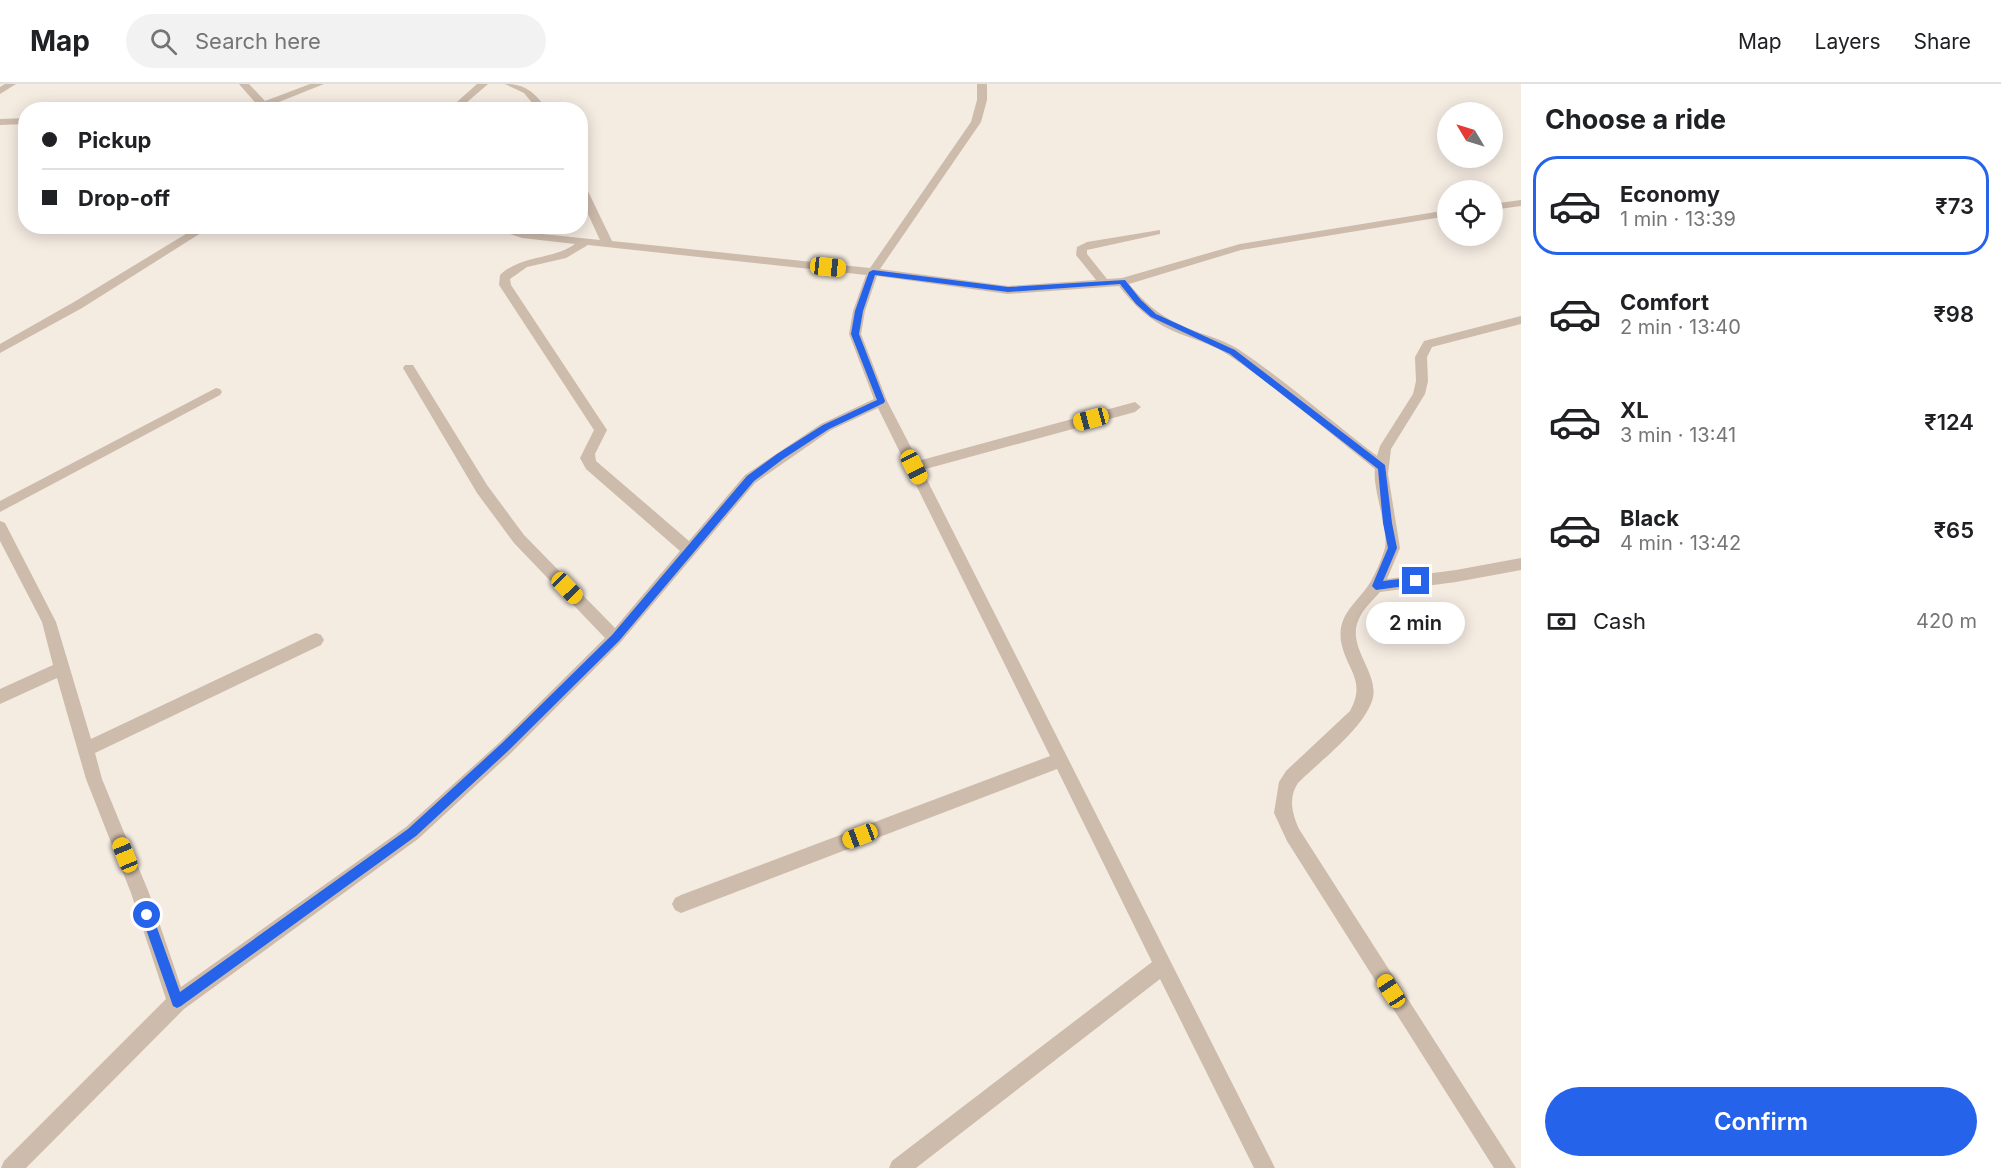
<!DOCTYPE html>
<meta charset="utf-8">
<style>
body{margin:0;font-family:Inter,sans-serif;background:#f2f2f2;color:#202124;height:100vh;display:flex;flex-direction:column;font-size:22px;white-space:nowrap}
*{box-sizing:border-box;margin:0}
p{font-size:20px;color:#757577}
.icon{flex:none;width:33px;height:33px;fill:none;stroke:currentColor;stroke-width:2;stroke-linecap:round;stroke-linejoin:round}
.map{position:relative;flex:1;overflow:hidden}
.sheet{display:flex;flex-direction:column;background:#fff;width:480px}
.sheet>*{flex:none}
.banner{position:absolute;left:18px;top:18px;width:570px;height:132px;border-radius:24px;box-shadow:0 3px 15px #0003;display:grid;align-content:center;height:132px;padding:0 24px;background:#fff}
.needle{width:39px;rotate:308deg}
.fabs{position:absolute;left:1437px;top:18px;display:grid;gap:12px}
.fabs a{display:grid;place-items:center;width:66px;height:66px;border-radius:50%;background:#fff;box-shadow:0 3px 15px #0003;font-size:30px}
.end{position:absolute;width:27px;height:27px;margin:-14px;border:8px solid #2563eb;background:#fff;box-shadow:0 0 0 3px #fff}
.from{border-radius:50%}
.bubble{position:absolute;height:42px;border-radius:21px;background:#fff;box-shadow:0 3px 15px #0003;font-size:20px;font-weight:600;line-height:42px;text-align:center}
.car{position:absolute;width:18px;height:36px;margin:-18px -9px;border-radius:8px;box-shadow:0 0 4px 2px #0007;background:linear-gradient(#f5c518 24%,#345 0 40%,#f5c518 0 76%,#345 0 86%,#f5c518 0)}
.banner b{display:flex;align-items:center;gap:21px;height:57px;font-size:22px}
.banner b+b{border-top:2px solid #e0e0e0}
.banner i{width:15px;height:15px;background:#202124}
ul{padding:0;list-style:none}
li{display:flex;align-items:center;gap:18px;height:99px;margin:0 12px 9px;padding:0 12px;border:3px solid transparent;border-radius:24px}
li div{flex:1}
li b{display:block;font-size:22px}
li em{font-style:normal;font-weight:600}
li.active{border-color:#2563eb}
li>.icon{width:54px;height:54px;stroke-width:1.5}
h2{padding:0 24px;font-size:27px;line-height:72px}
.pay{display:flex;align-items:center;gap:15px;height:66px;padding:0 24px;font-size:22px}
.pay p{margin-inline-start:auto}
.button{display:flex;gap:12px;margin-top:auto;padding:12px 24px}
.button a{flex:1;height:69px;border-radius:36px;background:#2563eb;color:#fff;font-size:24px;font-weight:600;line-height:69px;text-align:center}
header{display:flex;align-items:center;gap:36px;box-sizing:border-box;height:84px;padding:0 30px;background:#fff;border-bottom:2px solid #e0e0e0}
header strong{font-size:28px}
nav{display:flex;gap:33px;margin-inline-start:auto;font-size:21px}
.search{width:420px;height:54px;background:#f2f2f2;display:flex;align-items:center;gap:15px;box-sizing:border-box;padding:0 21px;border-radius:33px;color:#757577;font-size:22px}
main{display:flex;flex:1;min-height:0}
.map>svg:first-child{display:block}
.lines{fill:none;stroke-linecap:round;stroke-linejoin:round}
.minor{fill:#cdbbac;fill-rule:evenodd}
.route{fill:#2563eb}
</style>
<header>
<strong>Map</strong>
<div class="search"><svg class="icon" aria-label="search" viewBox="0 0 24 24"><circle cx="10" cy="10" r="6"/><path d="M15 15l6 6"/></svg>Search here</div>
<nav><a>Map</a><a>Layers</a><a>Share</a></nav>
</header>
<main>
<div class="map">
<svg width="1521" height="1084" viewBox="0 0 1521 1084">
<rect width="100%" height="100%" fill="#f4ebe1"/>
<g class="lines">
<!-- minor -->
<g class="minor">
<polygon points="5,0 16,0 0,10 0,3"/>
<polygon points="239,0 249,0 265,17 310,0 324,0 269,22 272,26 262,26 259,23"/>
<polygon points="477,0 488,0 458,26 448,26"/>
<path d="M505,0C527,0 535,10 548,26H538L524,9Z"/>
<path d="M977,0H987V16L981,38L880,185L1008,202L1096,196L1076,171L1077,163L1087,158L1160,146V150L1087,166V170L1107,195L1122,194L1240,160L1448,126V132L1241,166L1129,200C1143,217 1158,231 1179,240C1198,250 1219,253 1238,265C1286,297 1331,337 1377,372L1380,362L1413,310L1416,297L1415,273L1424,257L1521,232V240L1432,263L1427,273L1428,297L1425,310L1391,365L1388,390L1400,464L1387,495L1456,486L1521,474V486L1456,498L1380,508C1372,517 1362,526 1358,537C1347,565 1381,590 1372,617C1362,646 1320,677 1298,699C1288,714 1292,729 1299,745L1516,1084H1494L1287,757L1274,729L1279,698L1286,687L1350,627C1367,596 1346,586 1341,557C1337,529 1359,518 1371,497C1376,488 1381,477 1384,467C1391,450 1372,406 1375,385C1327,347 1280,306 1230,272C1211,259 1191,255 1171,246C1149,236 1134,221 1119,202L1008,210L877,192L865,227L861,250L887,317L918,377L1135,318L1141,323L1135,328L922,386L1275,1084H1254L1160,895L916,1084H889L892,1077L1152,878L1057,685L681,829L675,826L672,820L675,814L681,811L1050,672L878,324L831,346L755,399L620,559L511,669L418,755L184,925L26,1084H1L4,1077L166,915L131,809L86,695L57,594L0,620V605L53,581L42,538L0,457V437L5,439L56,538L91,655L311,551L316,549L321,551L324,556L321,561L95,669L102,695L149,809L181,903L406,743L499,659L605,554L514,459L477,409L403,284L405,281H413L487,401L524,451L615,544L680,467L586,385L580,374L594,346L499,201L500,191C521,171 552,176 575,160L522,154L486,142H505L523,148L600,156L580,113V98L585,101L612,157L870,184L971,38L977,16ZM588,161L866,191L853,227L849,250L874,315L821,340L745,391L689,457L596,377L595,370L607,346L511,201L510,195L527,183L566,174Z"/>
<polygon points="189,22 194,25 181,26 182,24"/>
<polygon points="26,34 26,40 0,41 0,35"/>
<polygon points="1521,116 1521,122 1492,126 1492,120"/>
<polygon points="199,142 212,142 82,224 0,269 0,260 74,218"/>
<polygon points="216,304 220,305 222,308 220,311 0,428 0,417"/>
</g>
</g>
<!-- route -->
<polygon class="route" points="873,186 1008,203 1125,196 1141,216 1156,230 1235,266 1385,381 1392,439 1397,464 1383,497 1416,493 1420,494 1420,500 1376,506 1372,502 1388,464 1383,439 1378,385 1230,270 1151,233 1136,220 1120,200 1008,208 875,191 863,227 859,250 885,317 884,319 829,345 783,375 754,397 619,557 508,667 416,752 181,922 177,924 173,922 141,831 143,827 151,827 180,908 408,745 501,660 612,551 747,392 777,370 823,341 877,316 851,250 855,227 869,188"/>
</svg>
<div class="fabs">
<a><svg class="needle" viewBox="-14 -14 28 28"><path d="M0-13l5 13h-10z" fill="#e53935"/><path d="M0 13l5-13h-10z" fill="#757577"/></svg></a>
<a><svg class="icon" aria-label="locate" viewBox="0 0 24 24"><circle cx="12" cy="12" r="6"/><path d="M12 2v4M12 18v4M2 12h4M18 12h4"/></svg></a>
</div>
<i class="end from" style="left:147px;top:831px"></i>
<i class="end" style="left:1416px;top:497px"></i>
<div class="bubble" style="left:1366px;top:518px;width:99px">2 min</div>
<i class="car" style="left:828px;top:183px;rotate:96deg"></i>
<i class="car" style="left:1091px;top:335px;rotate:255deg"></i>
<i class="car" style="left:914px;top:383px;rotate:153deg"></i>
<i class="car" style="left:567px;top:504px;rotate:136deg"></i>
<i class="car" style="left:860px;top:752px;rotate:249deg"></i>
<i class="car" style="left:125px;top:771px;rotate:338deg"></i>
<i class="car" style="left:1391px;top:907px;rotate:327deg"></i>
<div class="banner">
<b><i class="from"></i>Pickup</b>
<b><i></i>Drop-off</b>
</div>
</div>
<section class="sheet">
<h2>Choose a ride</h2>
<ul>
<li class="active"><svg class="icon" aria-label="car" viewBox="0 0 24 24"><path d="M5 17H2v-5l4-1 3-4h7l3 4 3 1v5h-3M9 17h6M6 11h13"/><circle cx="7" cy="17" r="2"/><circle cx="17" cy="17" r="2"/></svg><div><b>Economy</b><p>1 min · 13:39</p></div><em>₹73</em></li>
<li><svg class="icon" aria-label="car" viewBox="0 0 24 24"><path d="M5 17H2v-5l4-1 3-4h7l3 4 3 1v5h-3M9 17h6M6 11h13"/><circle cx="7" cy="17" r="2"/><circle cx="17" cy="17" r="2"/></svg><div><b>Comfort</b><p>2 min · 13:40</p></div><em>₹98</em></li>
<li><svg class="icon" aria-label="car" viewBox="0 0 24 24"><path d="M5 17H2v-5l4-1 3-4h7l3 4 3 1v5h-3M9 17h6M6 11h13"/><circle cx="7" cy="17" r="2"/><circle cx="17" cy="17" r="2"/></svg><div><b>XL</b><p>3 min · 13:41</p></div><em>₹124</em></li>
<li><svg class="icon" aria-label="car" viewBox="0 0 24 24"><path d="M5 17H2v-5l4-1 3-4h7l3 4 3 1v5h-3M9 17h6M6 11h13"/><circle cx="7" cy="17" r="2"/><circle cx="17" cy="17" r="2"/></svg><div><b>Black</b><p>4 min · 13:42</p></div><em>₹65</em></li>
</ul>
<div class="pay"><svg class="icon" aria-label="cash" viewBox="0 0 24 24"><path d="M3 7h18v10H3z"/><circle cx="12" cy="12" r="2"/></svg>Cash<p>420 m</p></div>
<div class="button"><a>Confirm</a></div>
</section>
</main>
